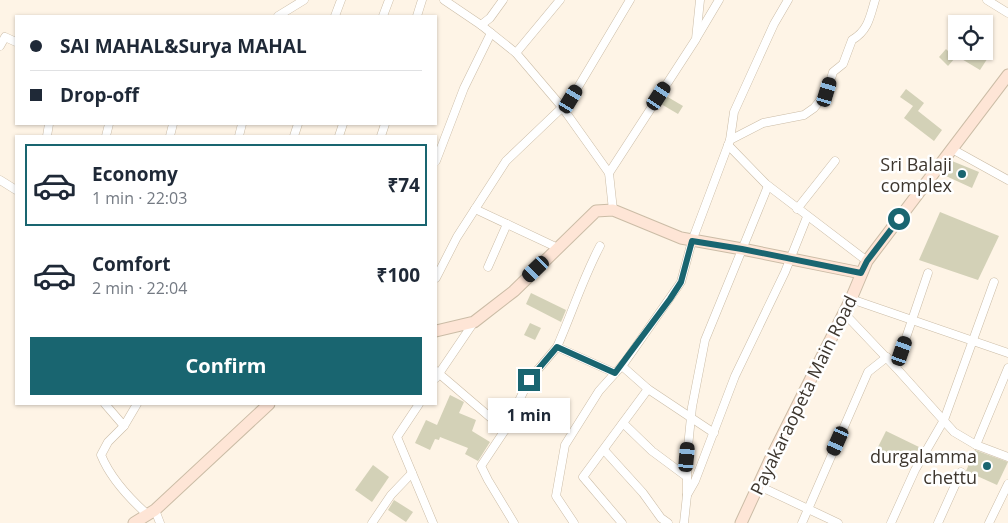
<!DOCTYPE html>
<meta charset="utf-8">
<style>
body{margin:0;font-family:"Open Sans",sans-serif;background:#f2f2f3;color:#1f2937;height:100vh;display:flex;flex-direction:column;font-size:19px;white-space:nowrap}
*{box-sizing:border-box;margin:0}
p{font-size:16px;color:#747a83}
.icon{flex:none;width:28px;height:28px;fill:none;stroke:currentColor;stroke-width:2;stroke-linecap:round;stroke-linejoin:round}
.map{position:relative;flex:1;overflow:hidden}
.side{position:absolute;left:15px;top:135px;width:422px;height:270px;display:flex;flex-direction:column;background:#fff;border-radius:0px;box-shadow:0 1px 4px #0004}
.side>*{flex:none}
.guide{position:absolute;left:15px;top:15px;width:422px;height:110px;border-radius:0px;box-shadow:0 1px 4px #0004;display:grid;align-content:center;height:110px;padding:0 15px;background:#fff}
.fabs{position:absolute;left:948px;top:15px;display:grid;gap:10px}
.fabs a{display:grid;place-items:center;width:45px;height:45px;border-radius:0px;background:#fff;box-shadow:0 1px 4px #0004;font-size:25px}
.end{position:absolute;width:22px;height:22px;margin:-11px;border:6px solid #196570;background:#fff;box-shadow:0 0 0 2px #fff}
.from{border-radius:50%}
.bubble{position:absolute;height:35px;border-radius:0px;background:#fff;box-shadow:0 1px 4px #0004;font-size:16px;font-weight:700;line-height:35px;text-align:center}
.car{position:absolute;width:15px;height:30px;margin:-15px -8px;border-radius:6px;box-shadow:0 0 4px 1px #0007;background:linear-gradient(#222 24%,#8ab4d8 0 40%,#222 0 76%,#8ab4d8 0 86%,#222 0)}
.guide b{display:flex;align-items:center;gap:18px;height:48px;font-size:19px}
.guide b+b{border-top:1px solid #e0e1e3}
.guide i{width:12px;height:12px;background:#1f2937}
ul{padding:9px 0 0;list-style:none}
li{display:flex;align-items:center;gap:15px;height:82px;margin:0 10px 8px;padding:0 5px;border:2px solid transparent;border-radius:0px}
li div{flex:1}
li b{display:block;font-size:19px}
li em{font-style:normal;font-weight:700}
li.active{border-color:#196570}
li>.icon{width:45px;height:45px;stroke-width:1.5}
.button{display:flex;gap:10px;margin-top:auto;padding:10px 15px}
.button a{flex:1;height:58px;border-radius:0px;background:#196570;color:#fff;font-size:20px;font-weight:700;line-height:58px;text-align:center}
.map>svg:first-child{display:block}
.building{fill:#d3d1b7}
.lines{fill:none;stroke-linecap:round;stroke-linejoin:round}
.street-casing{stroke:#cbbca6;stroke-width:9}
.secondary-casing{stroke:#cbbca6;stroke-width:13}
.street{stroke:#fff;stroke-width:8}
.secondary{stroke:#fee5d6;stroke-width:11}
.route{stroke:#196570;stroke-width:6}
.poi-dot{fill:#196570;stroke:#fff;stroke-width:2}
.labels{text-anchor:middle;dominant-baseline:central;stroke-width:5;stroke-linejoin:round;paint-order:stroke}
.poi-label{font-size:18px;fill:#3d362e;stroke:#fff;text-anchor:end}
.street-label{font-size:18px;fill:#3d362e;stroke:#fff}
</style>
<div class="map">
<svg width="1008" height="523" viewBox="0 0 1008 523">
<rect width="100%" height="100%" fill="#fef4e6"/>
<!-- building -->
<g class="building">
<polygon points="984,44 993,50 980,70 960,58 964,51 984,51"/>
<polygon points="946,49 955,58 948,66 939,57"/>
<polygon points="906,89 924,103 918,111 942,130 934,141 904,118 913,106 900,97"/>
<polygon points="666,96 683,106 678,114 661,104"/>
<polygon points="952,161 979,172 972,188 946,176"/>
<polygon points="940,212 999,236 978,280 919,260"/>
<polygon points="531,293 566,310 561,322 526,304"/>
<polygon points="530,323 541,328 535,340 524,335"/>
<polygon points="450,395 464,402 459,413 476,420 472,431 490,442 478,461 465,454 468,448 440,437 439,440 435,439 430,450 415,443 426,420 437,425"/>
<polygon points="886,431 919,447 912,464 877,449"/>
<polygon points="975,450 1008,462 997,485 966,471"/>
<polygon points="373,465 389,477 372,502 355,490"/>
<polygon points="394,500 413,512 406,522 388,510"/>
</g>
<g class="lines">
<defs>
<g id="street">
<polyline points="444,0 481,25 516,53 562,107 609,173 613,210"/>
<polyline points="987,0 1008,13"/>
<polyline points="278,16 304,0"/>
<polyline points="335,16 341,0"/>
<polyline points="383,16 389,0"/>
<polyline points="417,16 422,0"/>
<polyline points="481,25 490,18 503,0"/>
<polyline points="697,37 719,0"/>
<polyline points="0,46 5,37 16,42"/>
<polyline points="516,53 560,0"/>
<polyline points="47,136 49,124"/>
<polyline points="106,136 109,124"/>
<polyline points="170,136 173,124"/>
<polyline points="239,136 242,124"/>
<polyline points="294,136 298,124"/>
<polyline points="339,136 343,124"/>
<polyline points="381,136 385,124"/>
<path d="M730,140L763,123L804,115L814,108L827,92L833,72L843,64L852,40C868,31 870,17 875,0"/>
<polyline points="728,145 766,184 867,261"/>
<polyline points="952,149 1008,180"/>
<polyline points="436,161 464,88 491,33"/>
<polyline points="609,173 696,39 700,0"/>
<polyline points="0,180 16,190"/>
<polyline points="475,209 558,248"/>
<polyline points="797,209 835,161"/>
<polyline points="488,267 507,224"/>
<polyline points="436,278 457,237 506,161 571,99 630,0"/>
<polyline points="851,299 1008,353"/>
<polyline points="844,313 899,371 954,432 976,445 1008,457"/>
<path d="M557,347C572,313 583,278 600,246"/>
<polyline points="622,366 648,389 714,433"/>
<polyline points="896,367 928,273"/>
<polyline points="436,371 505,430 481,466 488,480 514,523"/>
<polyline points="436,378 474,322"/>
<polyline points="105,404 124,426 137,404"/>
<polyline points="419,404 397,437 433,523"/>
<polyline points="623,423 652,451 687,477"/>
<path d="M124,426L108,442L101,455C110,477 130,499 148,515"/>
<polyline points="505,430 529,380 557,347 615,373"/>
<polyline points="976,445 1008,368"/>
<polyline points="604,450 643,493 661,518 668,523"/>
<polyline points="759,486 838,523"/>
<polyline points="687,495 687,457 692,407 705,340 768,186"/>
<polyline points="155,510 160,523"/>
<polyline points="372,523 391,495 412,473"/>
<polyline points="574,523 556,496 565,445 599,391 625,362 681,282 692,241 730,140 734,112 774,24 788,0"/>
<polyline points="622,523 583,477 648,389"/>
<polyline points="684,523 687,495 695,481 735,376 785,272 807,217"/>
<polyline points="802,523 868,372 887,357"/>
<polyline points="891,523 915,470 944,420 994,282"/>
<polyline points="938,523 961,472"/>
<polyline points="989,523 1008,484"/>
</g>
<g id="secondary">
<polyline points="436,331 474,322 514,291 596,211 613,210 681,238 742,249 861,273"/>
<polyline points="134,523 155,510 269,404"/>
<polyline points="741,523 770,460 851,299 867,261 1008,75"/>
</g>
</defs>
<!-- street casing -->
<use href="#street" class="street-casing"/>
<!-- secondary casing -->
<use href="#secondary" class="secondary-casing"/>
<!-- street -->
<use href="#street" class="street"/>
<!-- secondary -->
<use href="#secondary" class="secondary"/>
</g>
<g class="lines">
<!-- route -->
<polyline class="route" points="529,380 557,347 615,373 670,299 681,282 692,241 742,249 861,273 867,261 899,219"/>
</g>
<!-- markers -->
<g class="poi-dot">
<circle cx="962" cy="174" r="5"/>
<circle cx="987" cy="466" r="5"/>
</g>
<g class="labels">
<!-- poi labels -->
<g class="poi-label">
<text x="952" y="164">Sri Balaji<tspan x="952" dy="21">complex</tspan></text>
<text x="977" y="456">durgalamma<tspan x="977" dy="21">chettu</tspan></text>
</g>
<!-- street labels -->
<g class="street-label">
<text transform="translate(803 395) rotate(-64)">Payakaraopeta Main Road</text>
</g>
</g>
</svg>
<div class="fabs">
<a><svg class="icon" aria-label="locate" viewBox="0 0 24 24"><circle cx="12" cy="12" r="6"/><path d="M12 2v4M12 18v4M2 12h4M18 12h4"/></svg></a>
</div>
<i class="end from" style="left:899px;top:219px"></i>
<i class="end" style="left:529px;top:380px"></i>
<div class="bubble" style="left:488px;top:398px;width:82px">1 min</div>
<i class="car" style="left:827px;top:92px;rotate:17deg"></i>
<i class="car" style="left:659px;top:96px;rotate:33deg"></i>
<i class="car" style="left:571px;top:99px;rotate:31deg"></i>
<i class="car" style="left:536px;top:269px;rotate:226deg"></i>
<i class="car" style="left:902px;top:351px;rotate:19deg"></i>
<i class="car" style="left:838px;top:441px;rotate:204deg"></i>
<i class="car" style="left:687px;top:457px;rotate:5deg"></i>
<div class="guide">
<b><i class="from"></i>SAI MAHAL&amp;Surya MAHAL</b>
<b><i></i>Drop-off</b>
</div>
<section class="side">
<ul>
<li class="active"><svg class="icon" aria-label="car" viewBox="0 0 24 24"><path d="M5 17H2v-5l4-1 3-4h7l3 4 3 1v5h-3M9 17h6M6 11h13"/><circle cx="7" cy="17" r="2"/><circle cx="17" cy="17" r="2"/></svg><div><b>Economy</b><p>1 min · 22:03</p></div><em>₹74</em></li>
<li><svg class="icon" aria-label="car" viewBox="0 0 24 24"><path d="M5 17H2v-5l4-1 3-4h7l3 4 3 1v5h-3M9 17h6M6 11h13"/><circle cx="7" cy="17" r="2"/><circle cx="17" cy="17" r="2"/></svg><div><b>Comfort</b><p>2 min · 22:04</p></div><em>₹100</em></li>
</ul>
<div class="button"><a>Confirm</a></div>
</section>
</div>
